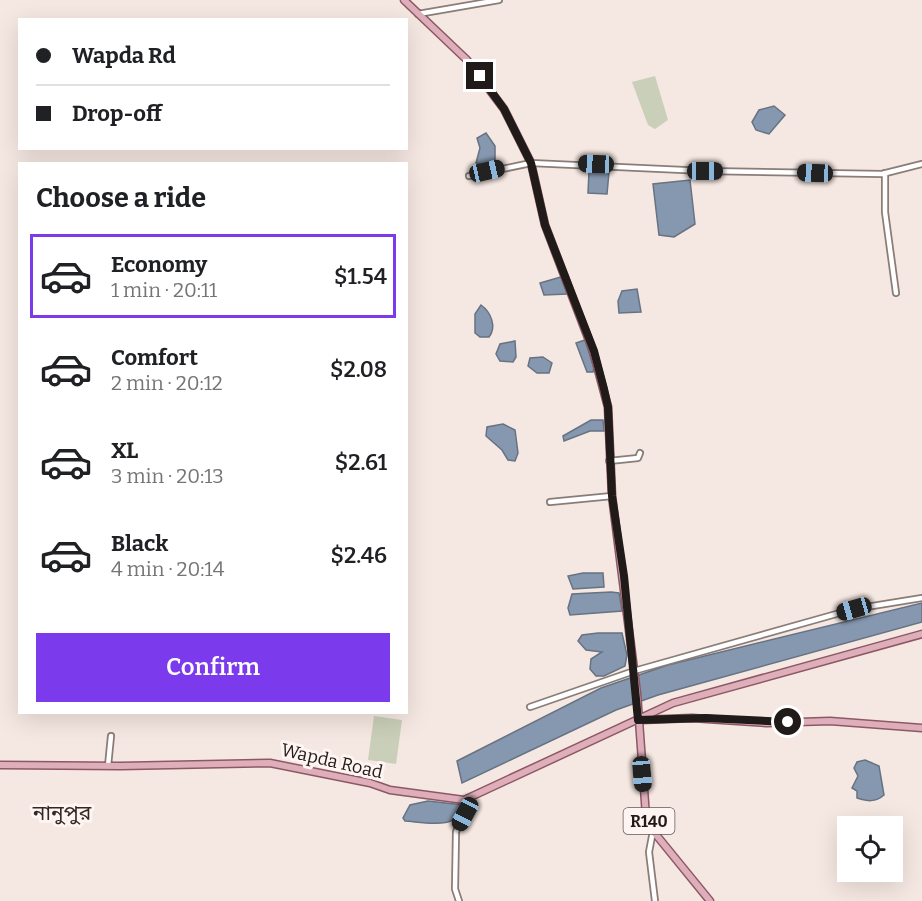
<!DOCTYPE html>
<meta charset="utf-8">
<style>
body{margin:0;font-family:Bitter,"Noto Sans Bengali",serif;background:#f6f6f6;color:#202124;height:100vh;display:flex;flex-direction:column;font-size:22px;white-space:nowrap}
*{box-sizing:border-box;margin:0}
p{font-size:20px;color:#757577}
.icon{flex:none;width:33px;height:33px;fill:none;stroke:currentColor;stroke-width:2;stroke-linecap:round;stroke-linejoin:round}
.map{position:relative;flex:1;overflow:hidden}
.side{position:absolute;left:18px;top:162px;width:390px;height:552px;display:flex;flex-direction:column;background:#fff;border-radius:0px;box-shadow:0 6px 24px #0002}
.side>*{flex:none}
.top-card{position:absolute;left:18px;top:18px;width:390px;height:132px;border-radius:0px;box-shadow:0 6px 24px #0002;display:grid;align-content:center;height:132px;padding:0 18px;background:#fff}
.buttons{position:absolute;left:837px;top:816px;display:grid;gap:12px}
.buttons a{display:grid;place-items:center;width:66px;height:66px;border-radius:0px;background:#fff;box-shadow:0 6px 24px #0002;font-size:30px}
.end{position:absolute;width:27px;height:27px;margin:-14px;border:8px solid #201a18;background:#fff;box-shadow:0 0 0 3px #fff}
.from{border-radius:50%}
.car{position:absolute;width:18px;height:36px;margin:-18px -9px;border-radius:8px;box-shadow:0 0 4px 2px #0007;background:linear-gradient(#222 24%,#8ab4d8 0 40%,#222 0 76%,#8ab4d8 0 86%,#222 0)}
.top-card b{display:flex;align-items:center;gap:21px;height:57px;font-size:22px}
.top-card b+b{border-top:2px solid #e0e0e0}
.top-card i{width:15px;height:15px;background:#202124}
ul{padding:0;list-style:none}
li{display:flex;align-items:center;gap:18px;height:84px;margin:0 12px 9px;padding:0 6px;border:3px solid transparent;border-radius:0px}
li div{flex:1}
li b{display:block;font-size:22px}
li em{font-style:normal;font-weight:600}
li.selected{border-color:#7c3aed}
li>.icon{width:54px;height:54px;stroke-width:1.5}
h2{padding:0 18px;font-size:27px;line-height:72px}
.action{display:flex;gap:12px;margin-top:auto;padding:12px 18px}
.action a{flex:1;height:69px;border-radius:0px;background:#7c3aed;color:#fff;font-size:24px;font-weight:600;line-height:69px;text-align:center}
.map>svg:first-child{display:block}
.green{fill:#c9cfb8}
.water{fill:#8698b0;stroke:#677282;stroke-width:1.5}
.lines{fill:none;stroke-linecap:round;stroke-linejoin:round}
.minor-casing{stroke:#8a7c77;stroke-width:8}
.major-casing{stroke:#8d5864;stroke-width:9}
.minor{stroke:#fff;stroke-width:4.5}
.major{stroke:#deafbb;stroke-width:6}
.route{stroke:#201a18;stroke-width:8}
.labels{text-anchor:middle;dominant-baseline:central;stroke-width:6;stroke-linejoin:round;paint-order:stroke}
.shield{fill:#fef5f2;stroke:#635c59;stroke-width:1.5}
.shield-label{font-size:16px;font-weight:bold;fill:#201a18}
.street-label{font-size:18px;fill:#201a18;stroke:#fef5f2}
.quarter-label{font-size:21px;fill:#322723;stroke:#fef5f2}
</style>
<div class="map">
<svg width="922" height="901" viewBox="0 0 922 901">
<rect width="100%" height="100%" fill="#f5e7e1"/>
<!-- green -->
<g class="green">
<polygon points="655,76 668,120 655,129 648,125 632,82"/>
<polygon points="374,716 402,720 396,764 368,760"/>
</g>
<!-- water -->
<g class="water">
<polygon points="774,106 785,115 769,134 756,130 752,122 759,110"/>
<polygon points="486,133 495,146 495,166 476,163 480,148 477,138"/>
<polygon points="589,171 609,172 607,194 588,193"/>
<polygon points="690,180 695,224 674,237 659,235 653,184"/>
<polygon points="561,277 567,294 544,295 540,283"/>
<polygon points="637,289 641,312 619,313 618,301 622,291"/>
<path d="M481,305C491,312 497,327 489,337H480L475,333V314Z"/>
<polygon points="585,340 594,368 593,372 587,372 576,343"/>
<polygon points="515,341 516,357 513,362 500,361 496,354 500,344"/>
<polygon points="543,357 552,363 549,373 537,373 528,366 530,358"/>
<polygon points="591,420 603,420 604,431 590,431 564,441 563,436"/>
<polygon points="503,424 515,430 518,453 515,461 508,460 502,450 486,436 487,427"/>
<polygon points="583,573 603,573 604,587 573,589 568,576"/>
<polygon points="611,592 619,593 622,611 570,615 568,608 572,594"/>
<polygon points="922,603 922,622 658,695 616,710 462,783 457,761 601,688 668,665"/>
<polygon points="598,633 622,633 627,655 625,666 604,676 596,676 590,669 591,659 602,652 586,650 578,641 582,635"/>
<path d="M865,760L879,766L884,795C875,803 867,801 857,798V791L852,788L858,776L854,768L857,762Z"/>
<path d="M428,801L463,805C461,831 423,822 405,821L403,818L410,805Z"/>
</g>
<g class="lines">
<defs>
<g id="minor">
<polyline points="418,14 499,0"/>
<polyline points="885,173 885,212 896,293"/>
<polyline points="469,176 531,163 705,171 882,174 922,164"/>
<polyline points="609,461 638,458 640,453"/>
<polyline points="550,502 612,496"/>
<polyline points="530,707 634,671 854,609 922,598"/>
<polyline points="108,766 111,736"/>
<polyline points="653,831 649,852 655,901"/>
<polyline points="459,901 455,889 456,832 469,799"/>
</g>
<g id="major">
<polyline points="404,0 467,60 504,109 531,163 545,225 593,351 608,407 612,496 637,693 646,816 653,831 710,901"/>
<polyline points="641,720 692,718 767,723 830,721 922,728"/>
<polyline points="0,765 121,766 270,763 370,783 390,790 464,800 673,703 922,634"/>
</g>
</defs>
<!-- minor casing -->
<use href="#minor" class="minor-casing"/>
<!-- major casing -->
<use href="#major" class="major-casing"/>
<!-- minor -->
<use href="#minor" class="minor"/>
<!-- major -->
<use href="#major" class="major"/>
</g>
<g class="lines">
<!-- route -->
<polyline class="route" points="480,76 504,109 531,163 545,225 594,351 604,389 608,407 612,496 624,576 638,720 706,718 788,722"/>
</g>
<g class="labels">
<!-- shield labels -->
<rect class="shield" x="623.5" y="808" width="51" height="26" rx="4.5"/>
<g class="shield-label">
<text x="649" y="821">R140</text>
</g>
<!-- street labels -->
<g class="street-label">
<text transform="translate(332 761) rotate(13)">Wapda Road</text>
</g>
<!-- quarter labels -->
<g class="quarter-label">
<text x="62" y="813">নানুপুর</text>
</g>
</g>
</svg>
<div class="buttons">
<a><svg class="icon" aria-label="locate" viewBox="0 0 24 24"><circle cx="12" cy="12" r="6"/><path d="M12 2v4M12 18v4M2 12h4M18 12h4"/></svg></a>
</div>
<i class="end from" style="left:788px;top:722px"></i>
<i class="end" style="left:480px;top:76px"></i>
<i class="car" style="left:596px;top:164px;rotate:272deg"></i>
<i class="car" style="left:487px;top:171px;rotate:77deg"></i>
<i class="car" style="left:705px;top:171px;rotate:90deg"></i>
<i class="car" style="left:815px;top:173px;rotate:272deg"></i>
<i class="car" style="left:854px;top:609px;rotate:254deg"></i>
<i class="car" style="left:642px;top:774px;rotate:175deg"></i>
<i class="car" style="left:465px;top:814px;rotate:208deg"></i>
<div class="top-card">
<b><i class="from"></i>Wapda Rd</b>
<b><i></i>Drop-off</b>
</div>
<section class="side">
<h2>Choose a ride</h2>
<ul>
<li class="selected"><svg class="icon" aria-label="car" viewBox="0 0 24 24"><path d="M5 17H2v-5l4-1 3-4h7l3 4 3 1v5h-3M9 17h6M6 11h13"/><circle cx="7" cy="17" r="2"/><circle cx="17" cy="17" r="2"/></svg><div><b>Economy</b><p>1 min · 20:11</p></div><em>$1.54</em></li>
<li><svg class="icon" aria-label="car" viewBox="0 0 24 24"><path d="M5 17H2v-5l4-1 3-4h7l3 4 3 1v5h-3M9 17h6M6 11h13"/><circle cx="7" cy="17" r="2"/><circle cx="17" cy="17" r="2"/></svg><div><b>Comfort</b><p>2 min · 20:12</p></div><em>$2.08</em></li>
<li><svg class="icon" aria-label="car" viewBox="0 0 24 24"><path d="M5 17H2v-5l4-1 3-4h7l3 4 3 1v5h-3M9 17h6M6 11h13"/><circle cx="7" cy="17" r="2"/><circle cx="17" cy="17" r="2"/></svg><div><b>XL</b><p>3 min · 20:13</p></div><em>$2.61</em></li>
<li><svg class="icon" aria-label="car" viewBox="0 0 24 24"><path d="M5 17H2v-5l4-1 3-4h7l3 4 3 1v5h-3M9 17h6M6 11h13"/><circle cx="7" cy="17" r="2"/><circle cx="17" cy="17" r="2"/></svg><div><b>Black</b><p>4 min · 20:14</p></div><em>$2.46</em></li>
</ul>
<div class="action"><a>Confirm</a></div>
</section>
</div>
